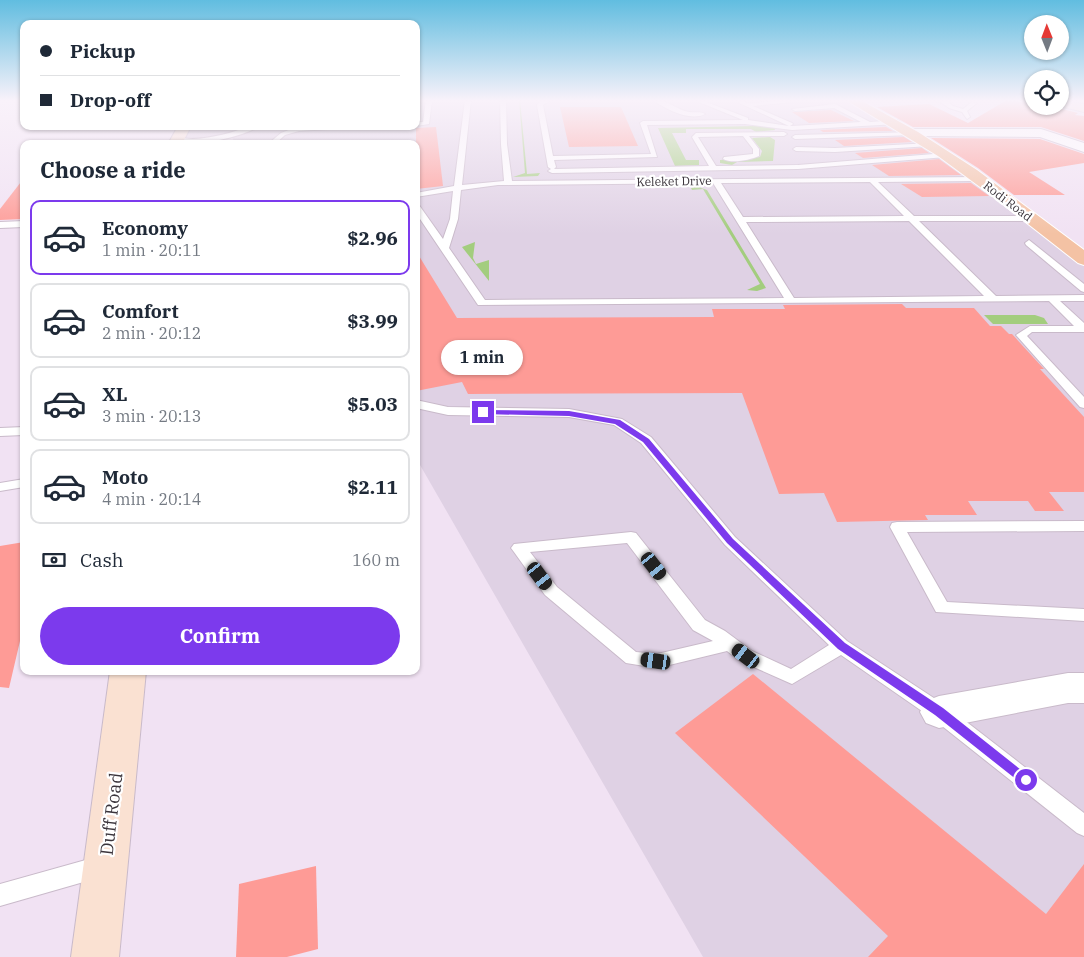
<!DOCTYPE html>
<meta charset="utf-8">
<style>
body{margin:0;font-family:"IBM Plex Serif",serif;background:#f6f6f7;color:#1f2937;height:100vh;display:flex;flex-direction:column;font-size:19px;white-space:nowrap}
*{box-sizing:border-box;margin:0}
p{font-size:16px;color:#747a83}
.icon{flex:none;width:28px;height:28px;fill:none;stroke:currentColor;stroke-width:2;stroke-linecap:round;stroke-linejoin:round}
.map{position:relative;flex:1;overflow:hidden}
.details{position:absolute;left:20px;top:140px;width:400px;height:535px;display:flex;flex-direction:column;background:#fff;border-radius:10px;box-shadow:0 1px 4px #0004}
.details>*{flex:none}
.banner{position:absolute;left:20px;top:20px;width:400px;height:110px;border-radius:10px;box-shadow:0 1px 4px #0004;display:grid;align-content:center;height:110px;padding:0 20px;background:#fff}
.needle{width:32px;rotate:359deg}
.controls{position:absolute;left:1024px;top:15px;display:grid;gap:10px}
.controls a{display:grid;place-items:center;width:45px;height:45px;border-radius:50%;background:#fff;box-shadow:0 1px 4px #0004;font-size:25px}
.end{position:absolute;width:22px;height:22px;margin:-11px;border:6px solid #7c3aed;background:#fff;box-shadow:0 0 0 2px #fff}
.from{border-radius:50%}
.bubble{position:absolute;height:35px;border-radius:18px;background:#fff;box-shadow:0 1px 4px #0004;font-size:16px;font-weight:700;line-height:35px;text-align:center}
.car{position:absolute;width:15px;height:30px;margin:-15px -8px;border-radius:6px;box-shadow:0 0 4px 1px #0007;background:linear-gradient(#222 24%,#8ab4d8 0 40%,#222 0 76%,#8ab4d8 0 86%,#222 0)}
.banner b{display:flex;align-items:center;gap:18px;height:48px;font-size:19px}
.banner b+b{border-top:1px solid #e0e1e3}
.banner i{width:12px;height:12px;background:#1f2937}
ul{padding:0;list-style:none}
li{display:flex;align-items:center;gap:15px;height:75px;margin:0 10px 8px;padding:0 10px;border:2px solid #e0e1e3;border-radius:10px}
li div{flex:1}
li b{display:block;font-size:19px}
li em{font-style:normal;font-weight:700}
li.selected{border-color:#7c3aed}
li>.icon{width:45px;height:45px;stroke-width:1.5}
h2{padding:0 20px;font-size:22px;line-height:60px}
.pay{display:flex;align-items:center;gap:12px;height:55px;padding:0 20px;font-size:19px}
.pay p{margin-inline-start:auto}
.action{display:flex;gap:10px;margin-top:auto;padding:10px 20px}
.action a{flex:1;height:58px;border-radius:30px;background:#7c3aed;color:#fff;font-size:20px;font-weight:700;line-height:58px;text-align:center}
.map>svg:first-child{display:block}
.commercial{fill:#dfd1e4}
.green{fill:#a3cd7e}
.building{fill:#fe9b96}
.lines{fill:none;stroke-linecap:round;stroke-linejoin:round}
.lane-casing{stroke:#c9baca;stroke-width:2}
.street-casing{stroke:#c9baca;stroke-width:2}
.secondary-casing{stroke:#c9baca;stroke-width:2}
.primary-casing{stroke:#fff;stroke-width:2}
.lane{fill:#fff;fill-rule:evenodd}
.street{fill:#fff;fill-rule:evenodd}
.secondary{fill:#fae1d2;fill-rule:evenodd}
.primary{fill:#f4c2a4;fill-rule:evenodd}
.route{fill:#7c3aed}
.labels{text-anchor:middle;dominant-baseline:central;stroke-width:4.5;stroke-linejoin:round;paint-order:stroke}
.far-street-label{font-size:12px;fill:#3b353c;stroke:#fff}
.near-street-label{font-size:18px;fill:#3b353c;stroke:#fff}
</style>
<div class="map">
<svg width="1084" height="957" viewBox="0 0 1084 957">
<rect width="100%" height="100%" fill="#f1e2f3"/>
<!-- commercial -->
<polygon class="commercial" points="416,100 852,100 883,115 1084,259 1084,957 703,957 416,458 416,144 236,144 231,136 197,142 177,140 185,126 416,126"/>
<!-- green -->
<g class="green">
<polygon points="519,100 520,100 527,174 540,173 538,176 513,177 525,173"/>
<polygon points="756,126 774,127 775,130 756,132 751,129 686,129 686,133 672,133 686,160 699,160 699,165 675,166 658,128"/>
<polygon points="770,137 775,140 773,161 737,162 732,165 720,163 720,160 760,157 762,151 752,138"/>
<polygon points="698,187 707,190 766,288 757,291 747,290 760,284 703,189 692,190 691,188"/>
<polygon points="475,242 473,258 476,264 489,260 489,281 462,247"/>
<polygon points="984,315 1035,315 1044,318 1048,324 993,324"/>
</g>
<!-- building -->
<g class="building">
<polygon points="1007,100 1032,103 1032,106 1050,106 1078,113 1075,115 1084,116 1084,141 1041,127 913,127 877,107 929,104 968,123"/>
<polygon points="560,107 621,107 638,146 569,147"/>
<polygon points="831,110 854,121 809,123 792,112"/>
<polygon points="436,127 443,186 416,189 416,128"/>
<polygon points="886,127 893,131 823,132 820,130"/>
<polygon points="904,137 912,142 844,146 835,140"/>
<polygon points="931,138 1040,139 1084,154 1084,163 1029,172 1065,195 1014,195 978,168"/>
<polygon points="922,148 929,153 863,158 855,153"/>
<polygon points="939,159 961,175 889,176 872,165"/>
<polygon points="24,178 24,219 0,220 0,209"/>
<polygon points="971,183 989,196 922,197 901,184"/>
<polygon points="416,251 457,318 714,317 712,309 785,309 783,305 902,304 906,308 974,308 990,326 1001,326 1009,334 1012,334 1044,369 1040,369 1084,417 1084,492 1049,492 1064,511 1035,511 1028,501 968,501 977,515 925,515 928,520 837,522 824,493 779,494 742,393 468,394 462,382 416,391"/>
<polygon points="24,542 24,640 20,641 9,688 0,687 0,546"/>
<polygon points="753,674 1046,914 1084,864 1084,957 868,957 888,936 675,733"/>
<polygon points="316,866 318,949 287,957 236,957 239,884"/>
</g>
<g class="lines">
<defs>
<g id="lane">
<polygon points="426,100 432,100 429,124 416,126 416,122 423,122"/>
<path d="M465,100H471L462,185L504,181L501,144L500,100H506L507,144L512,181L982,177L983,179L979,181L878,182L914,216H1034L1035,218L1031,221H919L996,296L1084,295V301H1060L1084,323V332H1032L1027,336L1084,397V408L1080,407L1016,335L1030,326H1074L1049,301L478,305L416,213V205H419L443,239L450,219L453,191L416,197V193L454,186ZM870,182L904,216L743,217L721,183ZM713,183L784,298L485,300L449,248L458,219L461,190L498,185ZM909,221L984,296L794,298L746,222Z"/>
<path d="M541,100H551L543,105L553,156L651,154L640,123L643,121L743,120L694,100H701L748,118V120L789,126L733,100H740L748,103L796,100L793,102L753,106L792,123L793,124L790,126H792L861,122L834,108L795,111L792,109L835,104L870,122L897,120L900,122L897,124L792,130L745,124L647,125L657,157L554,160L556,167L554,169L709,166L692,137L696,133L784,132L787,134L784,136H749L759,149V156C750,160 732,164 723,159L724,157L753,154V149L743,136L698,137L716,166L798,165L946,153L950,155L946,157L798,169L552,173L548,171L551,169L548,167L537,105Z"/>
<path d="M653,100C666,98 676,110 689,112C695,113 700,111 705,114C691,122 665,109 653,100Z"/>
<polygon points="934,100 946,100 953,106 963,109 972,102 977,103 967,111 970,117 967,119 962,112 949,108 942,103"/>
<path d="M250,126H260C244,136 190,150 174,140C179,137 186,139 193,139C213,138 232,133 250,126Z"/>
<polygon points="299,126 309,127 372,126 299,131 285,135 275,144 268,144 281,133"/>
<polygon points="916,132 916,134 914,135 795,139 792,137 795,135"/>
<polygon points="932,143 932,145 930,146 835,152 796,151 793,149 796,147 835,148"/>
<polygon points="24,221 24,227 0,228 0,222"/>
<polygon points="1029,240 1084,284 1084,292 1081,291 1026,245 1025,243"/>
<path d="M416,400L448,407L569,409L622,419L651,437L735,537L847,641L946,706L1084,813V836L1077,833L932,718L841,655L792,684L740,661L727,651L657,668L626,663L545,595L514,552L511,548L514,544L631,532L636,533L705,620L725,631L752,651L791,669L829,645L725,545L641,443L614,425L569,417L448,415L416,408ZM627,543L693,630L713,641L657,654L636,652L557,587L530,552Z"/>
<polygon points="24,427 24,435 0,436 0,428"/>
<polygon points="24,479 24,487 0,491 0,483"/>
<polygon points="1084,521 1084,531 907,532 947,602 1084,609 1084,621 936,612 890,527 892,523 897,522"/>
<polygon points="100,856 108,859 111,867 108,875 0,906 0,884"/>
</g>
<g id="street">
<polygon points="914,129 1041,129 1084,143 1084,152 1040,137 909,136 907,133 909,130"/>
<polygon points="1068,673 1084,673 1084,703 1068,703 939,728 926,723 920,712 926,701 939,696"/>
</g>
<g id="secondary">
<polygon points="1060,100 1084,104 1084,112 1059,106"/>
<polygon points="178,126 191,126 182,144 168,144"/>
<polygon points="110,671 146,671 119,957 71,957"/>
</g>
<polygon id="primary" points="846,100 860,100 918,132 977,170 1084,250 1084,265 1078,263 995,198 938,156"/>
</defs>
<!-- lane casing -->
<use href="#lane" class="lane-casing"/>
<!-- street casing -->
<use href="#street" class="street-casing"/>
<!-- secondary casing -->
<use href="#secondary" class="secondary-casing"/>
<!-- primary casing -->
<use href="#primary" class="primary-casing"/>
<!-- lane -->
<use href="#lane" class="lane"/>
<!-- street -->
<use href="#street" class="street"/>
<!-- secondary -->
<use href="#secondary" class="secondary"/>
<!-- primary -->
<use href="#primary" class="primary"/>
</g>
<!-- sky -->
<linearGradient id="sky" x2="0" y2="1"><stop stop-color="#61bde0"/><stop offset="0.43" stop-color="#f9f2fa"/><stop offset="1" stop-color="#f9f2fa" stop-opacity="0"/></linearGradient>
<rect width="1084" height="234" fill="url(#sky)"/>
<!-- route -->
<polygon class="route" points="480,410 569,411 620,420 649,439 733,539 845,643 943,708 1030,777 1032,780 1030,784 1026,786 1022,784 935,715 838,649 727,543 643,442 615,424 569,416 483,414 480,414"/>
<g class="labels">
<!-- far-street labels -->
<g class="far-street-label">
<text transform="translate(674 181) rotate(-1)">Keleket Drive</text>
<text transform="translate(1008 201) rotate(37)">Rodi Road</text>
</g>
<!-- near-street labels -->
<g class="near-street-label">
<text transform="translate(111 814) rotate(-83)">Duff Road</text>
</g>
</g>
</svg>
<div class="controls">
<a><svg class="needle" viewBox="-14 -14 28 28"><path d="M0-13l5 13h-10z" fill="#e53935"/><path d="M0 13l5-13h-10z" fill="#747a83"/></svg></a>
<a><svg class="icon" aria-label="locate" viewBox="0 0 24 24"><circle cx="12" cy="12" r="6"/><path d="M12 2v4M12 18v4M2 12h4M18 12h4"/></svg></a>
</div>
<i class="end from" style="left:1026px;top:780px"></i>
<i class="end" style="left:483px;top:412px"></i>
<div class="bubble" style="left:441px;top:340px;width:82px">1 min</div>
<i class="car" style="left:654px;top:566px;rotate:142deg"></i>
<i class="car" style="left:540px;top:576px;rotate:143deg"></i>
<i class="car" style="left:746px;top:656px;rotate:307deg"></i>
<i class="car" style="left:656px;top:661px;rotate:278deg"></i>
<div class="banner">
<b><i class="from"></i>Pickup</b>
<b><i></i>Drop-off</b>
</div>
<section class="details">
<h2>Choose a ride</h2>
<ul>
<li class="selected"><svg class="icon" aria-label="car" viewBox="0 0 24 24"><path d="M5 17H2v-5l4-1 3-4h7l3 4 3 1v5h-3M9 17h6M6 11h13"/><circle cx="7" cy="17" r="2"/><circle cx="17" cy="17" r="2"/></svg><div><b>Economy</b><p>1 min · 20:11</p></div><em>$2.96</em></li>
<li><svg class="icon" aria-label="car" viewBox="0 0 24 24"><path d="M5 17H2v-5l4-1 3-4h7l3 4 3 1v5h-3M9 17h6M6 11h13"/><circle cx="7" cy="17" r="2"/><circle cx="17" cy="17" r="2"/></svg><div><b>Comfort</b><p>2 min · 20:12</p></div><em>$3.99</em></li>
<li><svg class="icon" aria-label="car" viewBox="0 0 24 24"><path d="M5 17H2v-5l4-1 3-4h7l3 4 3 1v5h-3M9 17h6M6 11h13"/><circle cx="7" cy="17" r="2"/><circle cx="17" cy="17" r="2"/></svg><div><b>XL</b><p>3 min · 20:13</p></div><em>$5.03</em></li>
<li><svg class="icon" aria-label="car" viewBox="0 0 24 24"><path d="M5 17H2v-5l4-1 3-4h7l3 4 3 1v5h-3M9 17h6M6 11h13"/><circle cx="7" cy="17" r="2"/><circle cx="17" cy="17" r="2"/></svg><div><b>Moto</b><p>4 min · 20:14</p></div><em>$2.11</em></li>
</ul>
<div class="pay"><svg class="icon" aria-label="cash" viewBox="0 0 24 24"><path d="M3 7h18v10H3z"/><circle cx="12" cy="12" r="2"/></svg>Cash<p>160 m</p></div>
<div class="action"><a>Confirm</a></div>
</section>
</div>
